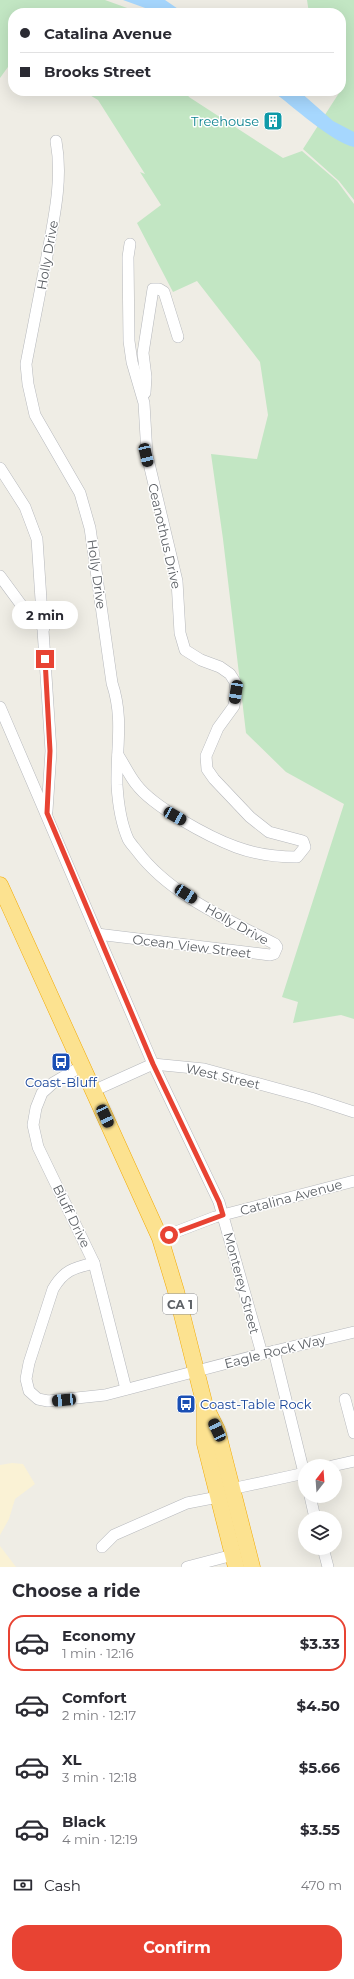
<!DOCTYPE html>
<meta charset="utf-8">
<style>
body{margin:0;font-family:Montserrat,sans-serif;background:#f7f7f7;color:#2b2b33;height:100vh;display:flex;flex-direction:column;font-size:15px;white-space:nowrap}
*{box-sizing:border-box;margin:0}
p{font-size:13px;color:#7c7c81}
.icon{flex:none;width:22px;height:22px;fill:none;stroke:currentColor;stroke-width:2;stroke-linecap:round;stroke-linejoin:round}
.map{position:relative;height:1567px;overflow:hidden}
.side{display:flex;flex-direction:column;background:#fff;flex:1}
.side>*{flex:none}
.top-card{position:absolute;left:8px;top:8px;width:338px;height:88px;border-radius:16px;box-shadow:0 4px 16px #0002;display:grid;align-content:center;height:88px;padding:0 12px;background:#fff}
.needle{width:26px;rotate:17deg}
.buttons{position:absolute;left:298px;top:1459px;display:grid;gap:8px}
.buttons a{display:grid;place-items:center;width:44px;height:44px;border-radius:50%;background:#fff;box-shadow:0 4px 16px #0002;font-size:20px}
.end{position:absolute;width:18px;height:18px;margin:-9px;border:5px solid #e84333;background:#fff;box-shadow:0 0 0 2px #fff}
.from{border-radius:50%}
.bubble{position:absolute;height:28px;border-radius:14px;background:#fff;box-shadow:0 4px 16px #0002;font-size:13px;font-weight:700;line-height:28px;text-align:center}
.car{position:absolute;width:12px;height:24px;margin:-12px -6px;border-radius:5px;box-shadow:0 0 3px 1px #0007;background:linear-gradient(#222 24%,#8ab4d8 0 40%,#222 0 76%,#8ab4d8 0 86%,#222 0)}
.top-card b{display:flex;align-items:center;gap:14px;height:38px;font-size:15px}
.top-card b+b{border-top:1px solid #e1e1e2}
.top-card i{width:10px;height:10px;background:#2b2b33}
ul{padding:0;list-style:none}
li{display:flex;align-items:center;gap:12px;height:56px;margin:0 8px 6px;padding:0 4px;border:2px solid transparent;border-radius:16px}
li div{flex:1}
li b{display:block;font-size:15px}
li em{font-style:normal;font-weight:700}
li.on{border-color:#e84333}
li>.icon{width:36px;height:36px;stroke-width:1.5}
h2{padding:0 12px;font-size:18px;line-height:48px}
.pay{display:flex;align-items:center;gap:10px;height:44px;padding:0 12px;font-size:15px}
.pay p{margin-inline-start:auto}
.primary-button{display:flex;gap:8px;margin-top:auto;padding:8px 12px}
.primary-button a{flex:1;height:46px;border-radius:16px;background:#e84333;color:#fff;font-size:16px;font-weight:700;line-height:46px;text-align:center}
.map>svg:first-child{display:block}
.green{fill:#c2e6c3}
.sand{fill:#faf2d5}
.water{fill:#a6d7fe}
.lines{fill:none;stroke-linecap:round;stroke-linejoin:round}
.minor-casing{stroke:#b6b8bc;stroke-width:12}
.highway-casing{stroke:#f2aa02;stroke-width:17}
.minor{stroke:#fff;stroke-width:11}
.highway{stroke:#fce290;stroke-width:16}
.route{stroke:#e84333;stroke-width:5}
.labels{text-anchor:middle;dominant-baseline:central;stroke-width:3;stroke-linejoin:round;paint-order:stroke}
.shield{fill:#fff;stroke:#8e9094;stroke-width:1}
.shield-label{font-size:12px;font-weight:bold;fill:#5d6166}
.culture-label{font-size:13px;fill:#0d838f;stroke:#fff;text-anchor:end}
.street-label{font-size:13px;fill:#5d6166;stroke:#fff}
.transit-label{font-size:13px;fill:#164399;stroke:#fff}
</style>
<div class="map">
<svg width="354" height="1567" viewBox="0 0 354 1567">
<rect width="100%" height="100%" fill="#efede5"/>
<!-- green -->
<g class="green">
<polygon points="0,0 105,0 141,13 13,13 13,60 0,78"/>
<polygon points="307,0 354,0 354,200 339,181 303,149 339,93 337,91 341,91 341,13 309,13"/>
<polygon points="83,91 185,91 189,97 283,158 302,151 337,181 354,204 354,1019 341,1015 293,1023 298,1002 282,997 344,804 286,772 246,733 223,539 211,454 257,459 268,415 260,362 197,281 173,292 137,223 161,205 140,172 145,174 98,100"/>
</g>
<!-- sand -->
<g class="sand">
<polygon points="12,1463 23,1464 35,1484 15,1499 9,1519 0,1535 0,1465"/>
<polygon points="0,1546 16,1567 0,1567"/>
</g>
<!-- water -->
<g class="water">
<polygon points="123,0 165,0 184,13 159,13"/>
<path d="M272,91H299L333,121L354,132V147C331,142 293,106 272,91Z"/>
</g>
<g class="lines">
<defs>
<g id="minor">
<path d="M56,141C63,179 54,218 47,256C40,292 33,328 26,364L28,384L35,415L80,493L90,528L112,683C124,719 116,748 117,785C118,802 121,823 128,839C130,843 134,847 137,851C170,895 227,919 275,944L277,947L274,954L270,955L97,934"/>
<polyline points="145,393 146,377 143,353 153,289 159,289 164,292 178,337"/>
<polyline points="0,468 25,507 37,539 51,751 47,811"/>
<polyline points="0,576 25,610 44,628"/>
<polyline points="0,707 153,1064 219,1202 262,1354"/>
<path d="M118,755C124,764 129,775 136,784C153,807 209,837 236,847C255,854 277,857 297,857L305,847L303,841L269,832L250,817L214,779L207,769L206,756L218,728L234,706L236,692L235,682L230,674L220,667L201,660L185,650L180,633L177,581L147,455L144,403L132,362L129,341L128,257L130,244"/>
<polyline points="82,1066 53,1083 42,1093 36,1108 33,1125 38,1147 94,1263 126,1389"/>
<polyline points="93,1091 153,1064 204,1069 311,1098 354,1112"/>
<polyline points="160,1238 215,1217 354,1181"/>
<path d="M94,1263C74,1268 64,1270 53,1289L29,1363L26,1379L29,1391L38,1399L48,1401L105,1395L262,1354L354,1332"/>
<polyline points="274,1351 305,1477"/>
<polyline points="345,1399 354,1433"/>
<polyline points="332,1466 354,1461"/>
<polyline points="231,1489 305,1473"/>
<polyline points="310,1496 315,1518"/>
<polyline points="102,1547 114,1535 187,1503 218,1497"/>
<polyline points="323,1548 328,1567"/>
<polyline points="187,1567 233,1555"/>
</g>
<g id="highway">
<polyline points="0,885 160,1238 176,1291 205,1406 217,1430 252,1567"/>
<polyline points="205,1409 205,1444 236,1567"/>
</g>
</defs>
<!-- minor casing -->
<use href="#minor" class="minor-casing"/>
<!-- highway casing -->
<use href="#highway" class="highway-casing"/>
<!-- minor -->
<use href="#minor" class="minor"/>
<!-- highway -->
<use href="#highway" class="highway"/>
</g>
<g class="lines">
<!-- route -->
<polyline class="route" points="45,659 50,751 47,813 153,1064 219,1202 223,1215 169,1235"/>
</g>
<!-- icons -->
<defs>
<symbol id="building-square" viewBox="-11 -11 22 22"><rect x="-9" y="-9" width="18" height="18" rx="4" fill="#0f9aa8" stroke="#fff"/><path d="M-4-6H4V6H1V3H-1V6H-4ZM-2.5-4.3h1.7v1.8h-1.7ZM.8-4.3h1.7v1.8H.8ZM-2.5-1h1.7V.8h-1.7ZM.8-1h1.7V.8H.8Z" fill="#fff"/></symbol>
<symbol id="bus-square" viewBox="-11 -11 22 22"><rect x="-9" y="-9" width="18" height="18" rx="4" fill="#1a4fb4" stroke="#fff"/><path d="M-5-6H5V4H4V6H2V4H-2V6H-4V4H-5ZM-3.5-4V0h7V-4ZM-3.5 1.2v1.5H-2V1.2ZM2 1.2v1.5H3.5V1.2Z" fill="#fff"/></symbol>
</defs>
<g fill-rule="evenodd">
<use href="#building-square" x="262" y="110" width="22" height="22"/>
<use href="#bus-square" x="50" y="1051" width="22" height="22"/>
<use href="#bus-square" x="175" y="1393" width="22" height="22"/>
</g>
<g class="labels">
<!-- shield labels -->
<rect class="shield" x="163" y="1294" width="34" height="20" rx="3"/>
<g class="shield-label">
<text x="180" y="1304">CA 1</text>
</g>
<!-- culture labels -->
<g class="culture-label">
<text x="259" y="121">Treehouse</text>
</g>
<!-- street labels -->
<g class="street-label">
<text transform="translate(47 255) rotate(-80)">Holly Drive</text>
<text transform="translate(165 536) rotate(77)">Ceanothus Drive</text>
<text transform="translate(97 574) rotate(82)">Holly Drive</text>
<text transform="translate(237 924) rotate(29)">Holly Drive</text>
<text transform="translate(192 946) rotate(7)">Ocean View Street</text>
<text transform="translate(223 1076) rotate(13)">West Street</text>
<text transform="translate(291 1197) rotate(-15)">Catalina Avenue</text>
<text transform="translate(72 1216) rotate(64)">Bluff Drive</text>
<text transform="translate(242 1283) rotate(75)">Monterey Street</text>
<text transform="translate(275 1351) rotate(-14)">Eagle Rock Way</text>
</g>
<!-- transit labels -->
<g class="transit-label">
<text x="61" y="1082">Coast-Bluff</text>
<text x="200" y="1404" text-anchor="start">Coast-Table Rock</text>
</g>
</g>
</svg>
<div class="buttons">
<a><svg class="needle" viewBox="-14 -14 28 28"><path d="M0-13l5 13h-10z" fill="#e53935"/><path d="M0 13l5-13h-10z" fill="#7c7c81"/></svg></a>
<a><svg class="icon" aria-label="layers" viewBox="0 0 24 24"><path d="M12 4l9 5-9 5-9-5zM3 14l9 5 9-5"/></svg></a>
</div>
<i class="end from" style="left:169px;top:1235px"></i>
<i class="end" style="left:45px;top:659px"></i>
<div class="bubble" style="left:12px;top:601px;width:66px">2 min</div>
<i class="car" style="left:146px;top:455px;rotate:167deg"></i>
<i class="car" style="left:236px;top:692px;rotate:189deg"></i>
<i class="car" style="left:175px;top:816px;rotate:119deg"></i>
<i class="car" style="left:186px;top:894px;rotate:123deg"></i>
<i class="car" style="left:105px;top:1116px;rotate:155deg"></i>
<i class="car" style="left:64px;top:1400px;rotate:265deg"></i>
<i class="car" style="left:217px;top:1430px;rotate:335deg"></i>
<div class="top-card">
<b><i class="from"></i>Catalina Avenue</b>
<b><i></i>Brooks Street</b>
</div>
</div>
<section class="side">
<h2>Choose a ride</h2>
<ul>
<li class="on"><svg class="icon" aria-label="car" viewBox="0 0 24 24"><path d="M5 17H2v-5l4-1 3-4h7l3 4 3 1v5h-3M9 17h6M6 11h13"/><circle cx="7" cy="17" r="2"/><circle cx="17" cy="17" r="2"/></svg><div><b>Economy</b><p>1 min · 12:16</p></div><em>$3.33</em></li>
<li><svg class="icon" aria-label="car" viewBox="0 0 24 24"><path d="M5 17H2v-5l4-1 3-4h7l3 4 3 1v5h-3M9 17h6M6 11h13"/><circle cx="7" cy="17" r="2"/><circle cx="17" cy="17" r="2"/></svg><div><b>Comfort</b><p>2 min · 12:17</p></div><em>$4.50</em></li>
<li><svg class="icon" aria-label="car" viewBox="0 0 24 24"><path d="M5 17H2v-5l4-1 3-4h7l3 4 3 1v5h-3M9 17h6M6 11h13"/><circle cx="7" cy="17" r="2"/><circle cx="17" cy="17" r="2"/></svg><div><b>XL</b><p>3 min · 12:18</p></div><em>$5.66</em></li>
<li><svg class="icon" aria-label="car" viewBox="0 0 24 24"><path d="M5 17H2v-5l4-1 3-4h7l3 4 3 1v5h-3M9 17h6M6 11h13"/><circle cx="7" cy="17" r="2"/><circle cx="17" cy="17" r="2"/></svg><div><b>Black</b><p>4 min · 12:19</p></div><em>$3.55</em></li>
</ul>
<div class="pay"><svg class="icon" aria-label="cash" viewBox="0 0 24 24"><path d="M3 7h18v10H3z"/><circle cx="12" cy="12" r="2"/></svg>Cash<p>470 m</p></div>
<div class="primary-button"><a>Confirm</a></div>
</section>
